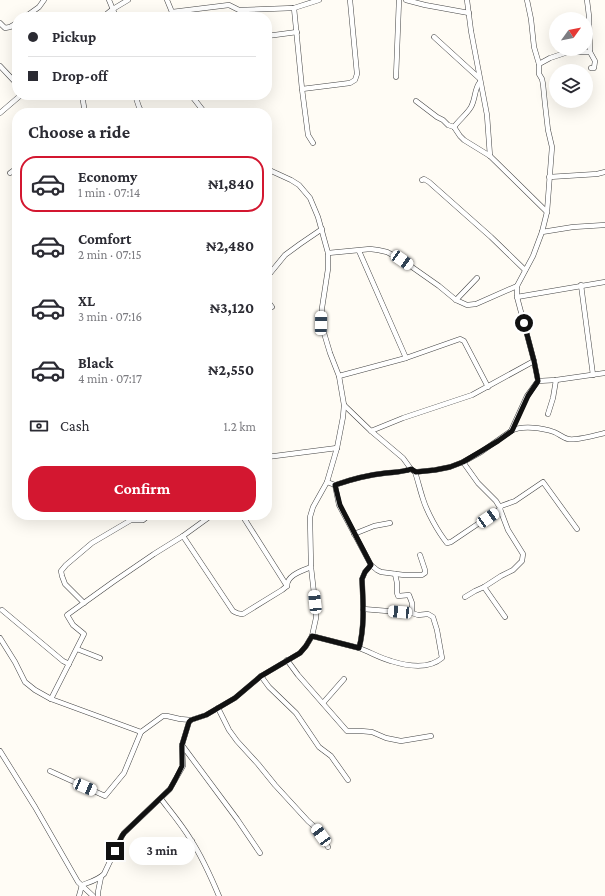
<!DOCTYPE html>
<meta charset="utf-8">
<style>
body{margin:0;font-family:"Crimson Pro",serif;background:#f2f2f3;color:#2b2b33;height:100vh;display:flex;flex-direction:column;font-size:15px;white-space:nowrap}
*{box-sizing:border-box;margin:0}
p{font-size:13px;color:#7c7c81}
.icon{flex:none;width:22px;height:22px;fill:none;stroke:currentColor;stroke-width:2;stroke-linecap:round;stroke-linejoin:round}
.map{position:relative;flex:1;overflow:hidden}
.side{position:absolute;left:12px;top:108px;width:260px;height:412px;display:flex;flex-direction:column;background:#fff;border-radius:16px;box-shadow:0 4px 16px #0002}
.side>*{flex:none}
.guide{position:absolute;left:12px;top:12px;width:260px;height:88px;border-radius:16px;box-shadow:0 4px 16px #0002;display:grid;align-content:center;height:88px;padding:0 16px;background:#fff}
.needle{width:26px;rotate:57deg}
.tools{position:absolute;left:549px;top:12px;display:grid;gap:8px}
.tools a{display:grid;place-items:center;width:44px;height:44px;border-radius:50%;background:#fff;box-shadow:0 4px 16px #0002;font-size:20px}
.end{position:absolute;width:18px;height:18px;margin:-9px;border:5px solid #111;background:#fff;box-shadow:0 0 0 2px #fff}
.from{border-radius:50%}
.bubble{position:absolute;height:28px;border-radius:14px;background:#fff;box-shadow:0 4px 16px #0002;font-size:13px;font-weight:700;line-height:28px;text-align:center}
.car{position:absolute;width:12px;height:24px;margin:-12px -6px;border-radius:5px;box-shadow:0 0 3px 1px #0007;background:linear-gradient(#fff 24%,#345 0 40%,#fff 0 76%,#345 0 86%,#fff 0)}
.guide b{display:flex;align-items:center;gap:14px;height:38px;font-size:15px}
.guide b+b{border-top:1px solid #e1e1e2}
.guide i{width:10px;height:10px;background:#2b2b33}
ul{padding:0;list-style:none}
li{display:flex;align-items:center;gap:12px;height:56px;margin:0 8px 6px;padding:0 8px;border:2px solid transparent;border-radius:16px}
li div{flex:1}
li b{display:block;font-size:15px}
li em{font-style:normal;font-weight:700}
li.active{border-color:#d31730}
li>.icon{width:36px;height:36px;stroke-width:1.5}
h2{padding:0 16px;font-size:18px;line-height:48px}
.pay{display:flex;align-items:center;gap:10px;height:44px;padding:0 16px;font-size:15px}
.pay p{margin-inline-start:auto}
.action{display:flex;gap:8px;margin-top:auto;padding:8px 16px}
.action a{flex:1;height:46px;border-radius:16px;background:#d31730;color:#fff;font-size:16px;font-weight:700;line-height:46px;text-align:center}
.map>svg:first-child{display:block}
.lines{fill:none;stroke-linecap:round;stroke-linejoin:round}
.minor-casing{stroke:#444;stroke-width:5.5}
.minor{stroke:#fff;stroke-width:4.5}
.route{stroke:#111;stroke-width:5}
</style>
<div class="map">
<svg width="605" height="896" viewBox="0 0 605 896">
<rect width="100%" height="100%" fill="#fffcf5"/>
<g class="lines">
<defs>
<g id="minor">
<polyline points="109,0 116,17"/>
<polyline points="167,0 174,17"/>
<polyline points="406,0 425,5 469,13"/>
<polyline points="467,0 471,31 487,115 490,156"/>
<polyline points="587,0 589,16 590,52 595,61 594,68 591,68"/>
<polyline points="294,8 302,89 308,135 313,143"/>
<polyline points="172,12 229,5 239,10 294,8 319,0"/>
<polyline points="25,17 39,7 44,0"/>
<polyline points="103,17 113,9 128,0"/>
<polyline points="0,23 5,28 10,27 17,23"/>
<polyline points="267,36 297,32"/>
<polyline points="434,37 479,78"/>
<polyline points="539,64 550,58 568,52 590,52"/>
<polyline points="0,66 17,84"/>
<polyline points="396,77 399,0"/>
<polyline points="302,89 350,83 355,80 357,74 350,0"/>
<polyline points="82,95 85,113"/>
<polyline points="135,95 139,107 142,113"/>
<polyline points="191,95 205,113"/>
<polyline points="192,97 222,95"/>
<polyline points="416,101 437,117 443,120 448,125 454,127 460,136 464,140 490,156 547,212"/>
<polyline points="0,113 21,95"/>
<path d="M454,127C459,120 467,114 471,107C476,98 474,89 480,82"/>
<polyline points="10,173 17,168"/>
<polyline points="549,177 597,174 605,172"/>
<polyline points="422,180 424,179 429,182 491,237 525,270"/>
<polyline points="542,232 573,227 605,225"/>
<polyline points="359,251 406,358"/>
<polyline points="328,253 370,249 378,250 387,252 402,260 439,286 456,300 467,305 476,304 517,286"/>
<polyline points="267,277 285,255 300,244 322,229"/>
<polyline points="581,285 593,375"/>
<polyline points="517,297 605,282"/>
<polyline points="267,300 272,307"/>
<polyline points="456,300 477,278"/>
<polyline points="339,376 406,358 460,339 464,341 488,387"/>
<polyline points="538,381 556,380 605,373"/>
<polyline points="344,405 371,431 403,458 411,469"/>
<polyline points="548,414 553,398 556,380"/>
<polyline points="371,431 403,418 472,395 534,361"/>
<path d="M511,431C522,425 543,428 554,432C559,434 563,438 568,439C575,441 597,435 605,433"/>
<polyline points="267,457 337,448"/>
<polyline points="463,462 478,483 496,501 499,506 501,506"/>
<path d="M415,472C418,481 420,490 423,499C427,512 438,532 447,543L451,542L500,509L501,506L515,501L543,482L577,529"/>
<polyline points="327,482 335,485 339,505 371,565 377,570 381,572 404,575 422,575 425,573 425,570 420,555"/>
<path d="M335,485C352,479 368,475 386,473C395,472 403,472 411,469L415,472L435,470L450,467L463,462L481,452L511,431L527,396L538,381L534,361L517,297V286L533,256L542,232L547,212L552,147L548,130L545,104L543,84L542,79L539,74V64L534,47L531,19L527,0"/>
<polyline points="242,515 287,586"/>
<polyline points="354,534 374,526 390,523"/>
<path d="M183,536L233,611C236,613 239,614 243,614L282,590L287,586C287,575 302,571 311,567"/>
<path d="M371,565L365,572L362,579C363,601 365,626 359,648C370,652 380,658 391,661C407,666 428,670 442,658L437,630L433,617L428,614L418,615L412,613V603L409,595L398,596L397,593V583L395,574"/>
<polyline points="484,587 505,617"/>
<polyline points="465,597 475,591 484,587 501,576 513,570 522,561 523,554 508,530 500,509"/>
<polyline points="84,603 65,584 62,576 61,571 66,565 92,543 131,520 143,520 148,516"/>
<polyline points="363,609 412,613"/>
<polyline points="2,610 63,661 69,664"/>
<polyline points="312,636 359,648"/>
<polyline points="0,638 15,662 25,682 35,690 51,699 141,732 124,773 105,796 50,771"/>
<polyline points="77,649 100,658"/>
<polyline points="287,660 298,675 347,731 361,731 372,732 386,738 401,741 431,736"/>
<polyline points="261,676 269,687 296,713 319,747 331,756 348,780"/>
<polyline points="51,699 84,634 73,625 67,615 113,582 154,554 183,536 212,515"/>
<polyline points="323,703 344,679"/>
<polyline points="218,708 229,730 237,741 258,764 275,785 308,821 316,828 328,847"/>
<polyline points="141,732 163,716 167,716 180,719 191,720 206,715 235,698 261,676 300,653 306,646 312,636 316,618 315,602 311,567 310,517 313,507 327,482 337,448 343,417 344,405 339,376 330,353 321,323 322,308 328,269 328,253 318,217 310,198 299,185 291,180 267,169"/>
<polyline points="182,745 237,819 260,853"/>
<polyline points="0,751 35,807 78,882 93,896"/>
<path d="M161,799C171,812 182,825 191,840C202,857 211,877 219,896"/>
<polyline points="180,859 192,841"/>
<path d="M79,896L82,885C90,882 98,880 104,874L122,836L124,833L170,789L175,780L183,766L182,745L189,722L191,720"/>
<polyline points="98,896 98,892 101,877"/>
</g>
</defs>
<!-- minor casing -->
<use href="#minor" class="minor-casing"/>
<!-- minor -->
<use href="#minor" class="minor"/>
</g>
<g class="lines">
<!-- route -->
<path class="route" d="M115,851L122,836L124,833L170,789L175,780L182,766V745L189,722L191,720L206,715L235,698L261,676L300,653L306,646L312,636L359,648C365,626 363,601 362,579L365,572L371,565L340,505L335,485C352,479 368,475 386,473C395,472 403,472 411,469L416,472L435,470L450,467L463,462L498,441L512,431L528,396L538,381L534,361L524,323"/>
</g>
</svg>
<div class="tools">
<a><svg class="needle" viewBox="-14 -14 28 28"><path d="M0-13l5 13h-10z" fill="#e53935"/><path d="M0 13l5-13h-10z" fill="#7c7c81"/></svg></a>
<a><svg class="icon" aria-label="layers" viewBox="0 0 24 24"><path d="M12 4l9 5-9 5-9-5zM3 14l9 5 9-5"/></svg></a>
</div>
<i class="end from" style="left:524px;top:323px"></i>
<i class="end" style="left:115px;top:851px"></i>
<div class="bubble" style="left:129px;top:837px;width:66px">3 min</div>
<i class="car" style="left:402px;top:260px;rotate:124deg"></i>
<i class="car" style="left:321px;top:323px;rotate:1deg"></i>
<i class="car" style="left:488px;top:518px;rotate:56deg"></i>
<i class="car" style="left:315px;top:602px;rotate:354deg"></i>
<i class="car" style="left:400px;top:612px;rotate:275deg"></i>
<i class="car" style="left:85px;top:787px;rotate:113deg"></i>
<i class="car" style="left:321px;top:835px;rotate:324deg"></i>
<div class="guide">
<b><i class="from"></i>Pickup</b>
<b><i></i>Drop-off</b>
</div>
<section class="side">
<h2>Choose a ride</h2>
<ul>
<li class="active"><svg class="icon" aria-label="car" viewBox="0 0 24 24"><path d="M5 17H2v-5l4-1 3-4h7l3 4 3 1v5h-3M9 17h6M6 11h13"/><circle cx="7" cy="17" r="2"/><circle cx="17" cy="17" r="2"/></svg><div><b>Economy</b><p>1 min · 07:14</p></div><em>₦1,840</em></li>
<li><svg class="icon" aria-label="car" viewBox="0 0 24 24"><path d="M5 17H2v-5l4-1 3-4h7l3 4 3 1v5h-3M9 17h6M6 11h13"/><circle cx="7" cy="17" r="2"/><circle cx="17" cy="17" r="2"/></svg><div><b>Comfort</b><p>2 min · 07:15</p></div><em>₦2,480</em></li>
<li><svg class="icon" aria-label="car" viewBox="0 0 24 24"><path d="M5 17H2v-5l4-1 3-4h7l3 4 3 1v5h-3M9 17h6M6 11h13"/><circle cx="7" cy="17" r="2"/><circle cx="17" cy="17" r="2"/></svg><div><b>XL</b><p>3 min · 07:16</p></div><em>₦3,120</em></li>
<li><svg class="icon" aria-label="car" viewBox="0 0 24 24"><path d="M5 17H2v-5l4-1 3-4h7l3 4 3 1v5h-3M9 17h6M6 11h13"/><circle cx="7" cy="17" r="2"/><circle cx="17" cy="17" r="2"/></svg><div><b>Black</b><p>4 min · 07:17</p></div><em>₦2,550</em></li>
</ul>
<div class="pay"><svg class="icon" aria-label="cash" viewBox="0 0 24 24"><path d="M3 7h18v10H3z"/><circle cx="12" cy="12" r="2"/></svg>Cash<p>1.2 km</p></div>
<div class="action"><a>Confirm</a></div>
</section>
</div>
